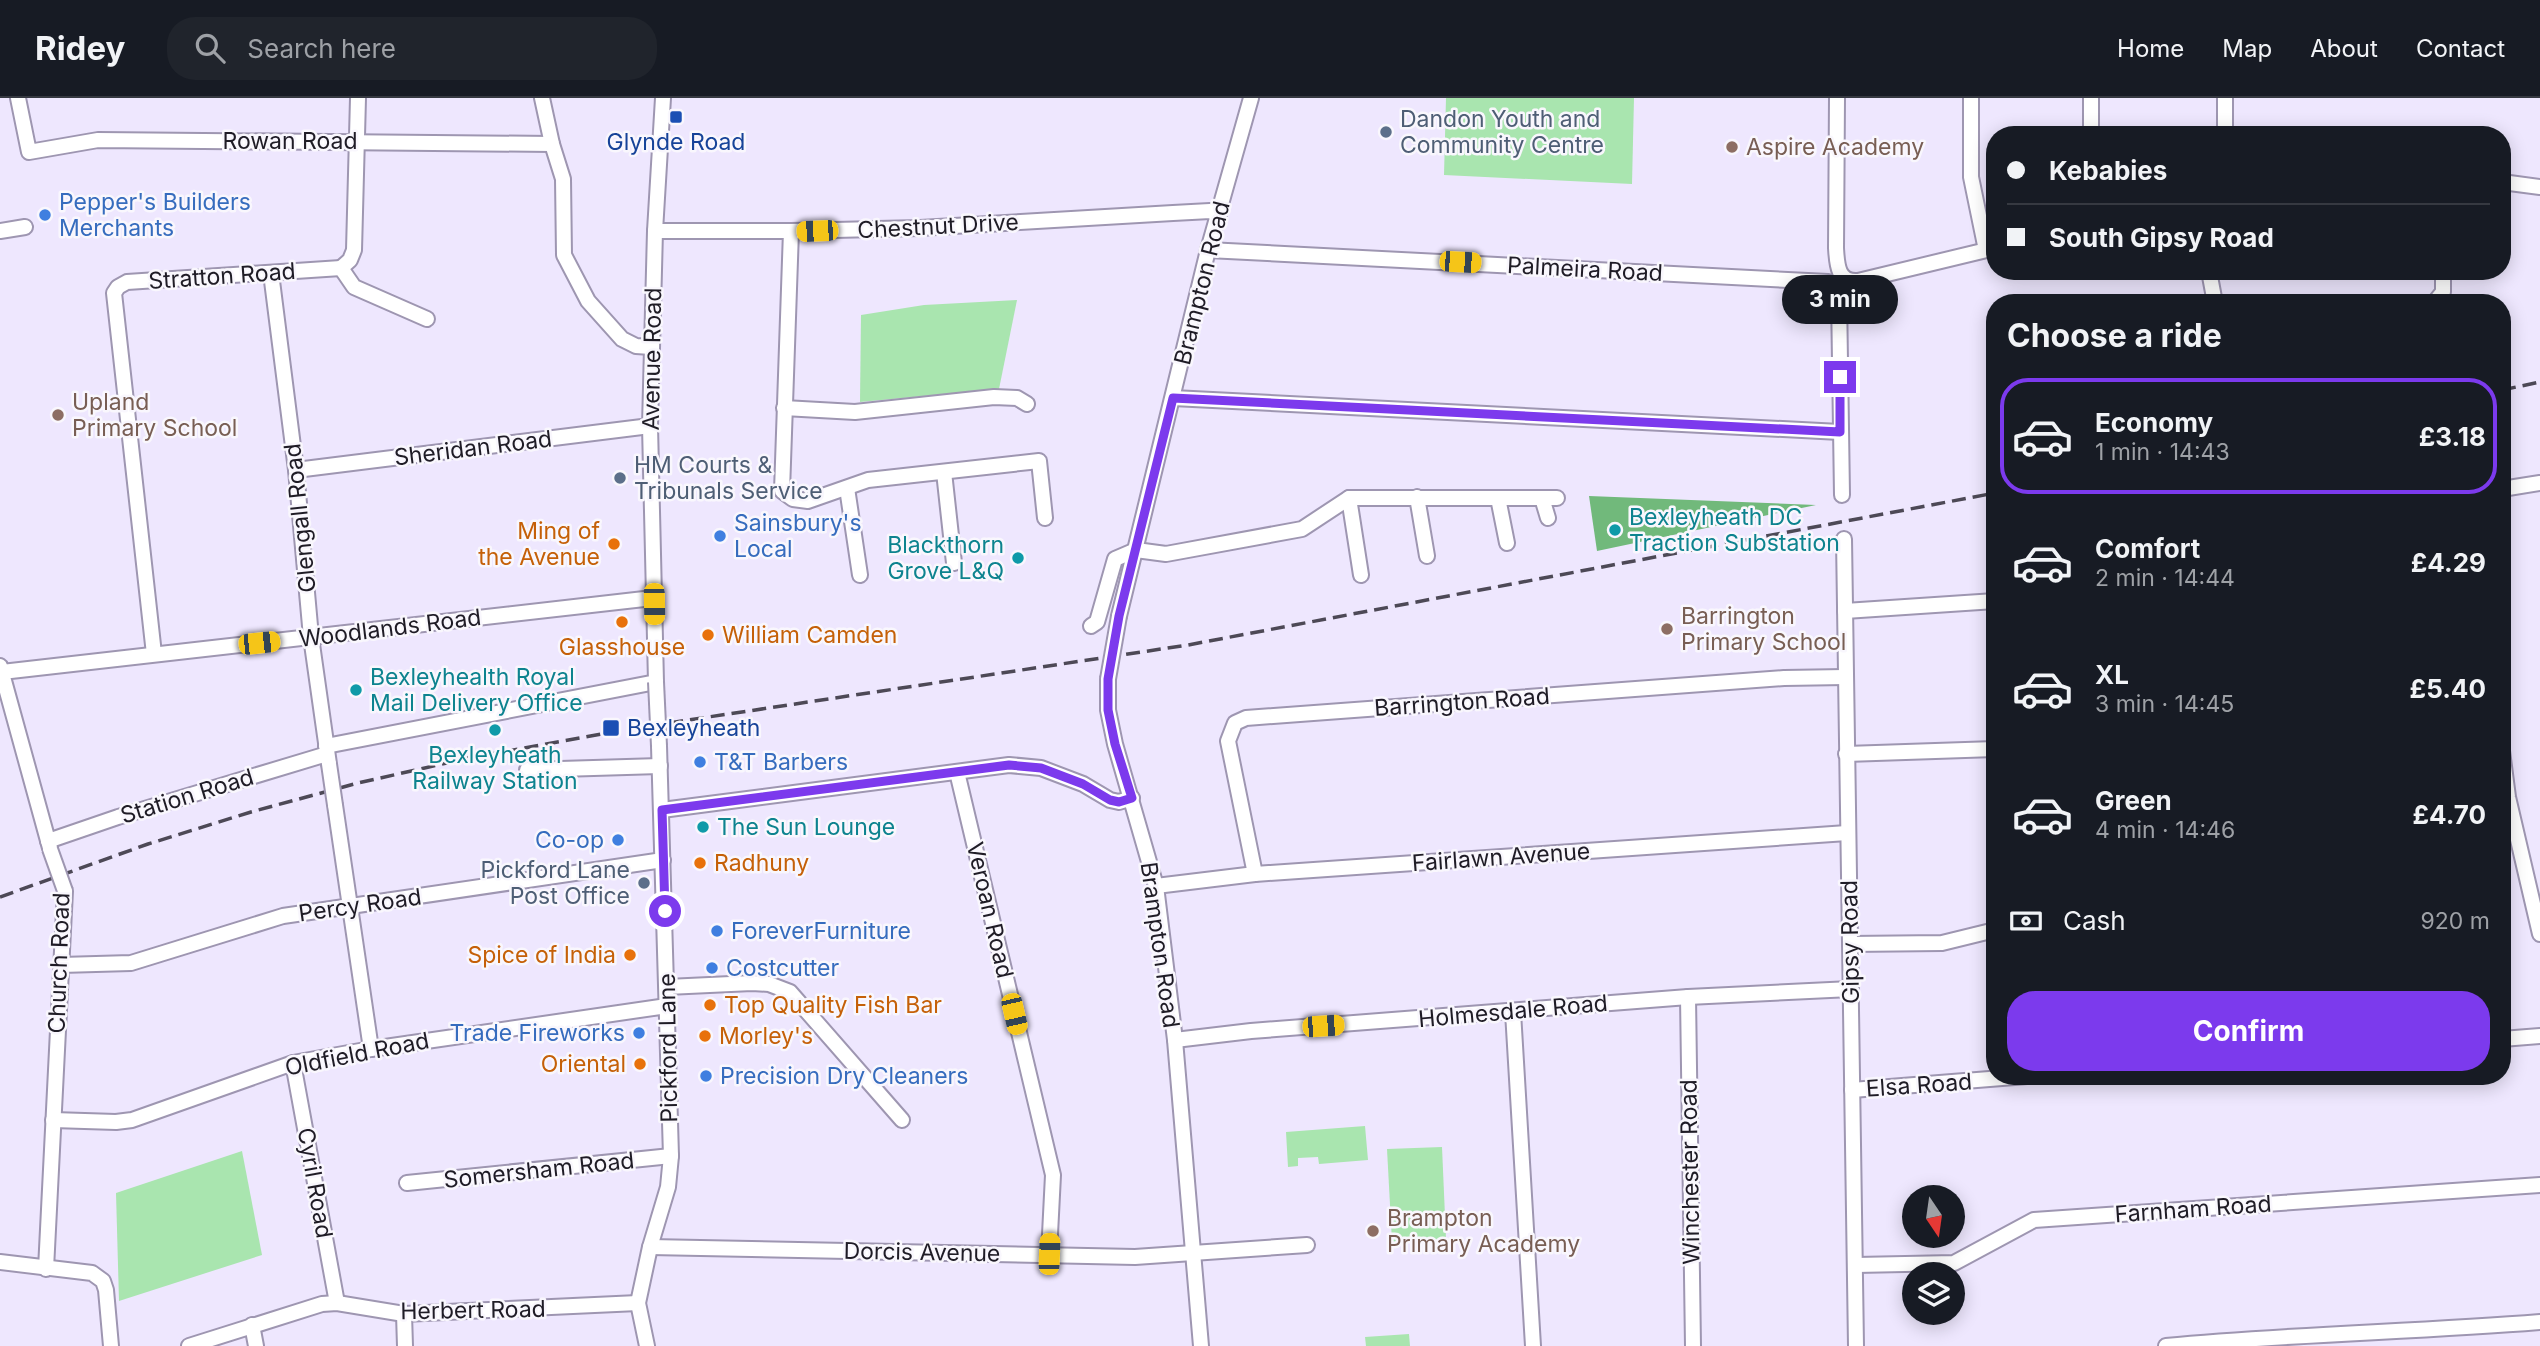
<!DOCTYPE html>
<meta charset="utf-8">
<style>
body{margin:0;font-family:Inter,sans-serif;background:#20242c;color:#f1f3f6;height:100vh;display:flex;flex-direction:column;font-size:26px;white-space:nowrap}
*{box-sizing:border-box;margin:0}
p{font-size:23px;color:#9ea1a6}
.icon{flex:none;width:38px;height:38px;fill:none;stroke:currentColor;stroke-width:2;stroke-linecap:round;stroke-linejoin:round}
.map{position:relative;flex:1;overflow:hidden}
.drawer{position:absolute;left:1986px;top:196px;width:525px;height:791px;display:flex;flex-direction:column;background:#171b24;border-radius:28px;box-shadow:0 4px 18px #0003}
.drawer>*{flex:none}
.guide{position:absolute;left:1986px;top:28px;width:525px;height:154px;border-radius:28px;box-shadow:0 4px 18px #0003;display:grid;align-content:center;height:154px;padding:0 21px;background:#171b24}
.needle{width:46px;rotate:167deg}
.buttons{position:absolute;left:1902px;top:1087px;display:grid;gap:14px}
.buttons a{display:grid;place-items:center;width:63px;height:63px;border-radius:50%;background:#171b24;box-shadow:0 4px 18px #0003;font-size:35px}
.end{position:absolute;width:32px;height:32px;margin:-16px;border:9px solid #7c3aed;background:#fff;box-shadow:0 0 0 4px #fff}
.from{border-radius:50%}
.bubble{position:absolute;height:49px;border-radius:24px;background:#171b24;box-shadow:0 4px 18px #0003;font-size:23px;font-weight:700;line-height:49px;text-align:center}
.car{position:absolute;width:21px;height:42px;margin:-21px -10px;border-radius:9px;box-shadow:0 0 5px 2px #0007;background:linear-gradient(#f5c518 24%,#345 0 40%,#f5c518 0 76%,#345 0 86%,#f5c518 0)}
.guide b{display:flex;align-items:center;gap:24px;height:66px;font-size:26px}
.guide b+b{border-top:2px solid #363941}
.guide i{width:18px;height:18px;background:#f1f3f6}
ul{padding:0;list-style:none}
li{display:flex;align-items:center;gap:21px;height:116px;margin:0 14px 10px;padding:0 7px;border:4px solid transparent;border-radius:28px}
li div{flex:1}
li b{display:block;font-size:26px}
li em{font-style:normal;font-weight:700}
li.current{border-color:#7c3aed}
li>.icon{width:63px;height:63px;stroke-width:1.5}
h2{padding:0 21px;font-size:32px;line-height:84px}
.pay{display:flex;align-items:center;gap:18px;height:77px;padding:0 21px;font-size:26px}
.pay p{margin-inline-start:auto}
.primary-button{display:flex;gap:14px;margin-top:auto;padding:14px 21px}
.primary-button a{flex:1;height:80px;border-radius:28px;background:#7c3aed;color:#fff;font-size:28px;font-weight:700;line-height:80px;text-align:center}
header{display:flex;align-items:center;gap:42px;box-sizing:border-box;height:98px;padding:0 35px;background:#171b24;border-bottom:2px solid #363941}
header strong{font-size:33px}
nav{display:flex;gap:38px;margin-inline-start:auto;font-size:24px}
.search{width:490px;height:63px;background:#20242c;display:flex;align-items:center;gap:18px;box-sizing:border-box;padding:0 24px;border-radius:28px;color:#9ea1a6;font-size:26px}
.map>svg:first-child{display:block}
.green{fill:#a9e5af}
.forest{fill:#71b97b}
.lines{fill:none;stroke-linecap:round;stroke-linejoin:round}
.minor-casing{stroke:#9e96b1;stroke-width:18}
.minor{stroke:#fff;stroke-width:14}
.rail{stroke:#4d4956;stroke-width:3.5;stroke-dasharray:14 7;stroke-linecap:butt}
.minor-bridge-casing{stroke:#9e96b1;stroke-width:18;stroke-linecap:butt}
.minor-bridge{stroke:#fff;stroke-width:14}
.route{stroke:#7c3aed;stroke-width:9}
.transit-dot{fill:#1a4fb4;stroke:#f9f7fd;stroke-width:2.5}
.service-dot{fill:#5c6f8a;stroke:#f9f7fd;stroke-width:2.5}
.education-dot{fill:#8d6e63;stroke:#f9f7fd;stroke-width:2.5}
.shop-dot{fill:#3f7fe0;stroke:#f9f7fd;stroke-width:2.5}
.culture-dot{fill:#0f9aa8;stroke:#f9f7fd;stroke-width:2.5}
.food-dot{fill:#e8710a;stroke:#f9f7fd;stroke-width:2.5}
.labels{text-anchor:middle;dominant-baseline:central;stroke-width:5;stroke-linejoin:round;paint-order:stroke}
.service-label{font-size:23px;fill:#4e5e75;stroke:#f9f7fd;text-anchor:start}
.street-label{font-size:23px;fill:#1f1c26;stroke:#f9f7fd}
.transit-label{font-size:23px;fill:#164399;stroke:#f9f7fd}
.education-label{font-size:23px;fill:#785e54;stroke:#f9f7fd;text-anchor:start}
.shop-label{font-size:23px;fill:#366cbe;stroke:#f9f7fd;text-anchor:start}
.culture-label{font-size:23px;fill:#0d838f;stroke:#f9f7fd;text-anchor:start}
.food-label{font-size:23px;fill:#c56008;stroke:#f9f7fd;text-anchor:start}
</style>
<header>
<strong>Ridey</strong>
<div class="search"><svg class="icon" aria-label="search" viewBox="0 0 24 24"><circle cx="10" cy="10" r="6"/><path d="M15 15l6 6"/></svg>Search here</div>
<nav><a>Home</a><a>Map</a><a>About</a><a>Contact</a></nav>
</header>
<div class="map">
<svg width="2540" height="1248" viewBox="0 0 2540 1248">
<rect width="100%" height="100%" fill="#eee7fe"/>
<!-- green -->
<g class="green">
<polygon points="1446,0 1634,0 1632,86 1444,77"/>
<polygon points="1017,202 999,291 860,304 861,217 924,207"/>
<polygon points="1365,1028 1368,1062 1319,1066 1318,1059 1298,1060 1298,1068 1288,1069 1286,1034"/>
<polygon points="1442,1049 1446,1141 1392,1144 1387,1051"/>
<polygon points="242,1053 262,1157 119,1203 116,1095"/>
<polygon points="1409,1236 1410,1248 1366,1248 1365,1239"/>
</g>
<!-- forest -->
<polygon class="forest" points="1589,398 1816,407 1597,453"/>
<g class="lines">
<defs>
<g id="minor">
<polyline points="18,0 29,54 98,42 552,46"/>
<polyline points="542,0 552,46 563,81 564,157 588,203 622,241 636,248 651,249"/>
<path d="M1837,0L1836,150C1837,165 1837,185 1858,183L1995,150"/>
<polyline points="1971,0 1971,79 1986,152"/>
<polyline points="2091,0 2091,37"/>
<polyline points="2225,0 2225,37"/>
<polyline points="2502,84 2540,89"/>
<polyline points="0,133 25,129"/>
<polyline points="655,133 791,133 920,130 1173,115 1210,113 1219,117"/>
<polyline points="791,133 782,393 793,401 808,403 868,382 1039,363 1045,420"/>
<polyline points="1208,152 1828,184 1834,189 1839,197 1842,397"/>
<polyline points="341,170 350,162 354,152 358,0"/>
<polyline points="341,170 354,189 427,221"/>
<polyline points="2209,173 2215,205"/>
<polyline points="271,175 296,372 311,539 329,666"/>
<polyline points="2434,205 2443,194 2443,173"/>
<polyline points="1173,300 1840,334"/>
<polyline points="784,310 855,314 994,299 1017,300 1027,306"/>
<polyline points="296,372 650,328"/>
<polyline points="944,374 954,465"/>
<polyline points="847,390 860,477"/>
<polyline points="2502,391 2540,385"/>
<polyline points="1417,399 1427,458"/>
<polyline points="1349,400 1361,477"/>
<polyline points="1498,400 1507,445"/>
<polyline points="1542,400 1548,420"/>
<polyline points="1844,441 1856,1248"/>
<polyline points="1845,513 1995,503"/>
<polyline points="1119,518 1208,152 1251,0"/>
<polyline points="1091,528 1097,524 1115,461 1136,452 1166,456 1302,431 1349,400 1557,400"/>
<polyline points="154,556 114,195 118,189 127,184 341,170"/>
<polyline points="0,568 50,750"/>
<polyline points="2,574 653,500"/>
<polyline points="1108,581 1108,612 1115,646 1156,788 1175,942 1201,1248"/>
<polyline points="326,648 656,584 650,328 655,133 663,0"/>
<polyline points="2502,653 2508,699 2540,836"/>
<polyline points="1846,656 1995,651"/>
<polyline points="527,672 660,668"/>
<polyline points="957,674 1053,1077 1049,1156"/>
<polyline points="335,707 371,951"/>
<polyline points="662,712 1009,667 1041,670 1083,686 1110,702 1119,704 1132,700"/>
<polyline points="48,743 118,719 327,656"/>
<polyline points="1255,776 1228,643 1235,625 1246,620 1784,580 1845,579"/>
<polyline points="1156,788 1255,776 1847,735"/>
<polyline points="1850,846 1942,845 1995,832"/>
<polyline points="61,867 131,865 283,818 663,762"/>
<polyline points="667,889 752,885 769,886 790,894 902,1022"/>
<polyline points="1688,899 1693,1248"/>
<polyline points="1513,914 1533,1248"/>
<polyline points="2502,941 2540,938"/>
<polyline points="1175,942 1251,933 1688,899 1851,891"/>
<polyline points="293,965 337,1205"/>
<polyline points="1852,992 2027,978"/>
<polyline points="53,1022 116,1024 132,1022 293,965 371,951 667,908"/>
<polyline points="407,1085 671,1058"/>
<polyline points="650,1149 1135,1159 1307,1147"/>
<polyline points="0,1164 92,1175 103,1183 106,1192 111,1248"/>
<polyline points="1856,1167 1954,1165 2034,1122 2540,1087"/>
<polyline points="46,1171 65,793"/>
<polyline points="404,1216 405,1248"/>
<polyline points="252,1227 256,1248"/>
<polyline points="189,1248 322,1206 337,1205 404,1216 638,1205"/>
<polyline points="647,1248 638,1205 650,1149 668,1089 671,1058 659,648"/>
<path d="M2166,1248C2291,1236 2416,1234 2540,1224"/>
</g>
</defs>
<!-- minor casing -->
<use href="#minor" class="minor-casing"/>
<!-- minor -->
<use href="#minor" class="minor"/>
<!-- rail -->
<g class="rail">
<polyline points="2502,292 2540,284"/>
<polyline points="0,799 148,746 251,714 358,685 469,660 635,630 1188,547 1995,395"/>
</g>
<defs>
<g id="minor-bridge">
<polyline points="1108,581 1119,518"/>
<polyline points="656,584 659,648"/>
<polyline points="329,666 335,707"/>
<polyline points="50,751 65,793"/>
</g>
</defs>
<!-- minor-bridge casing -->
<use href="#minor-bridge" class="minor-bridge-casing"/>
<!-- minor-bridge -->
<use href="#minor-bridge" class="minor-bridge"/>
</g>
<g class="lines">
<!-- route -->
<polyline class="route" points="665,813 662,712 1009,667 1041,670 1083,686 1110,702 1119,704 1132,700 1115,646 1108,612 1108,581 1119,518 1173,300 1840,334 1840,279"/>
</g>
<!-- markers -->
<g class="transit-dot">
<rect x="669" y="12" width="14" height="14" rx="3.5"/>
<rect x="602" y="621" width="18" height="18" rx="3.5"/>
</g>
<g class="service-dot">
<circle cx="1386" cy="34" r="7"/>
<circle cx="620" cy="380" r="7"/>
<circle cx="644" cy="785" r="7"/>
</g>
<g class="education-dot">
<circle cx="1732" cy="49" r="7"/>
<circle cx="58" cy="317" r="7"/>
<circle cx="1667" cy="531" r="7"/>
<circle cx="1373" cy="1133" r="7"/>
</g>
<g class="shop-dot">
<circle cx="45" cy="117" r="7"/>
<circle cx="720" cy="438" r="7"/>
<circle cx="700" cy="664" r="7"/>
<circle cx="618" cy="742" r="7"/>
<circle cx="717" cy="833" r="7"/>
<circle cx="712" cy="870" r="7"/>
<circle cx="639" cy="935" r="7"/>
<circle cx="706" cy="978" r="7"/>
</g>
<g class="culture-dot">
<circle cx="1615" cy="432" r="7"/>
<circle cx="1018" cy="460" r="7"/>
<circle cx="356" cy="592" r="7"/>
<circle cx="495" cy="632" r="7"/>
<circle cx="703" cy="729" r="7"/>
</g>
<g class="food-dot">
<circle cx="614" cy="446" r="7"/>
<circle cx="622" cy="524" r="7"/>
<circle cx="708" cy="537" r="7"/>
<circle cx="700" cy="765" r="7"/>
<circle cx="630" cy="857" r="7"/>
<circle cx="710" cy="907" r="7"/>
<circle cx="705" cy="938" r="7"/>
<circle cx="640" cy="966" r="7"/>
</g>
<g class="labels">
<!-- service labels -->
<g class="service-label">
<text x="1400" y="21">Dandon Youth and<tspan x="1400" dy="26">Community Centre</tspan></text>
<text x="634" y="367">HM Courts &amp;<tspan x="634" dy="26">Tribunals Service</tspan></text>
<text x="630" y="772" text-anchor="end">Pickford Lane<tspan x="630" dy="26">Post Office</tspan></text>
</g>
<!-- street labels -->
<g class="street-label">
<text x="290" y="43">Rowan Road</text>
<text transform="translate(938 128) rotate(-3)">Chestnut Drive</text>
<text transform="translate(1585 171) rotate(3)">Palmeira Road</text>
<text transform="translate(222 178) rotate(-4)">Stratton Road</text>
<text transform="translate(1202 185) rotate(-76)">Brampton Road</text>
<text transform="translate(652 261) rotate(-89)">Avenue Road</text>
<text transform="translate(473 350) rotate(-7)">Sheridan Road</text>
<text transform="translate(300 420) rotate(-96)">Glengall Road</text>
<text transform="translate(390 530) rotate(-7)">Woodlands Road</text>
<text transform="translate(1462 604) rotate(-4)">Barrington Road</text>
<text transform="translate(187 698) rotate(-17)">Station Road</text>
<text transform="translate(1501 759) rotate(-4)">Fairlawn Avenue</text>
<text transform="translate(360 807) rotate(-8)">Percy Road</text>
<text transform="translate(990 812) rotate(77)">Veroan Road</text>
<text transform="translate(1850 844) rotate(-91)">Gipsy Road</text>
<text transform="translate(1160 847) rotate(82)">Brampton Road</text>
<text transform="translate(59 865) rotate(-88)">Church Road</text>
<text transform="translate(1513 913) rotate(-5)">Holmesdale Road</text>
<text transform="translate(668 950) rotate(-91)">Pickford Lane</text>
<text transform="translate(357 956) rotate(-11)">Oldfield Road</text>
<text transform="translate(1919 987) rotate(-4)">Elsa Road</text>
<text transform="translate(539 1072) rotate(-6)">Somersham Road</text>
<text transform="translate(1690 1074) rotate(-91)">Winchester Road</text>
<text transform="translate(315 1085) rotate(80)">Cyril Road</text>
<text transform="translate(2193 1111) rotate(-4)">Farnham Road</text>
<text transform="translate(922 1154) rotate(1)">Dorcis Avenue</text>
<text transform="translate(473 1212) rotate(-1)">Herbert Road</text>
</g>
<!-- transit labels -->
<g class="transit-label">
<text x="676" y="44">Glynde Road</text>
<text x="627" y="630" text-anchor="start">Bexleyheath</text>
</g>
<!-- education labels -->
<g class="education-label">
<text x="1746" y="49">Aspire Academy</text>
<text x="72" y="304">Upland<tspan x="72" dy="26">Primary School</tspan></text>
<text x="1681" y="518">Barrington<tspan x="1681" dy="26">Primary School</tspan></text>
<text x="1387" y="1120">Brampton<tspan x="1387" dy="26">Primary Academy</tspan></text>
</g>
<!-- shop labels -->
<g class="shop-label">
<text x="59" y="104">Pepper's Builders<tspan x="59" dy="26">Merchants</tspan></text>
<text x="734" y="425">Sainsbury's<tspan x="734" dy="26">Local</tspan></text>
<text x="714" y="664">T&amp;T Barbers</text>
<text x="604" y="742" text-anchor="end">Co-op</text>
<text x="731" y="833">ForeverFurniture</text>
<text x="726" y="870">Costcutter</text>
<text x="625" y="935" text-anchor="end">Trade Fireworks</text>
<text x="720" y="978">Precision Dry Cleaners</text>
</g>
<!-- culture labels -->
<g class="culture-label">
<text x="1629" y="419">Bexleyheath DC<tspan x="1629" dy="26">Traction Substation</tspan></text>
<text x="1004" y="447" text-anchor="end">Blackthorn<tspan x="1004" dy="26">Grove L&amp;Q</tspan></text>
<text x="370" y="579">Bexleyhealth Royal<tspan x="370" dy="26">Mail Delivery Office</tspan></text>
<text x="495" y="657" text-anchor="middle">Bexleyheath<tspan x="495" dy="26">Railway Station</tspan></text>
<text x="717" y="729">The Sun Lounge</text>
</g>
<!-- food labels -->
<g class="food-label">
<text x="600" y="433" text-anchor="end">Ming of<tspan x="600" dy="26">the Avenue</tspan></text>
<text x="722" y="537">William Camden</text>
<text x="622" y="549" text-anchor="middle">Glasshouse</text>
<text x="714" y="765">Radhuny</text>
<text x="616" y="857" text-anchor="end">Spice of India</text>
<text x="724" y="907">Top Quality Fish Bar</text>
<text x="719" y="938">Morley's</text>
<text x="626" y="966" text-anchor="end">Oriental</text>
</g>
</g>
</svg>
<div class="buttons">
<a><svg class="needle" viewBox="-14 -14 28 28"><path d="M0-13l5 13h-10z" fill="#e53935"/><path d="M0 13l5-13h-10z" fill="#9ea1a6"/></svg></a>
<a><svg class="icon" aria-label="layers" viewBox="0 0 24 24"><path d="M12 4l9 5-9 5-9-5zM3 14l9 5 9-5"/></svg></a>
</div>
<i class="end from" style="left:665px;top:813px"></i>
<i class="end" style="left:1840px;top:279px"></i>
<div class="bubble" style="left:1782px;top:177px;width:116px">3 min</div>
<i class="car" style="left:817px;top:133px;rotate:268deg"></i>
<i class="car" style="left:1460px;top:164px;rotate:93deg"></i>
<i class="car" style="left:654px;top:506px;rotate:179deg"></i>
<i class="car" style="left:259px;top:545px;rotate:84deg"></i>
<i class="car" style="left:1014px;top:916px;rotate:167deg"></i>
<i class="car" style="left:1323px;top:928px;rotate:86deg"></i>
<i class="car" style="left:1049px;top:1156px;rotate:2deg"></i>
<div class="guide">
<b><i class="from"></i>Kebabies</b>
<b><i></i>South Gipsy Road</b>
</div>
<section class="drawer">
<h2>Choose a ride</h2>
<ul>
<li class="current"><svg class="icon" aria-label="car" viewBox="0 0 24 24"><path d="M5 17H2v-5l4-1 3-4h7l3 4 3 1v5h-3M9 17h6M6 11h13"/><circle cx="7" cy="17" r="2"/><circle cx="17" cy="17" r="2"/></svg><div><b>Economy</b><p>1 min · 14:43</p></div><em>£3.18</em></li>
<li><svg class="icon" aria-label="car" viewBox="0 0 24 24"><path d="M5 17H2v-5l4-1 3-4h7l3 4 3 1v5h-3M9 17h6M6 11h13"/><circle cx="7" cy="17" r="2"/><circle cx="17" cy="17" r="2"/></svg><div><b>Comfort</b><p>2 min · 14:44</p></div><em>£4.29</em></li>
<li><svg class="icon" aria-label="car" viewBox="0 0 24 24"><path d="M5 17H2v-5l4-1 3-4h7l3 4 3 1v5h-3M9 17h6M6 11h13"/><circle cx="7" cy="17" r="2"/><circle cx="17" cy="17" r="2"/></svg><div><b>XL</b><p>3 min · 14:45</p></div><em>£5.40</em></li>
<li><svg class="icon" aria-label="car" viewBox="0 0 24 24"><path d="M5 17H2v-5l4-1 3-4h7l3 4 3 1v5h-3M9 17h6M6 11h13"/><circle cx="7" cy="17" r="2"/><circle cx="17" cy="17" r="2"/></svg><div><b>Green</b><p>4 min · 14:46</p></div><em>£4.70</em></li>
</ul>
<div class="pay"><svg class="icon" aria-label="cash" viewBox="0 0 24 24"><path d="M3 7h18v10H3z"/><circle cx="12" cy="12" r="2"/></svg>Cash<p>920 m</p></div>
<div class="primary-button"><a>Confirm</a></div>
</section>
</div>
